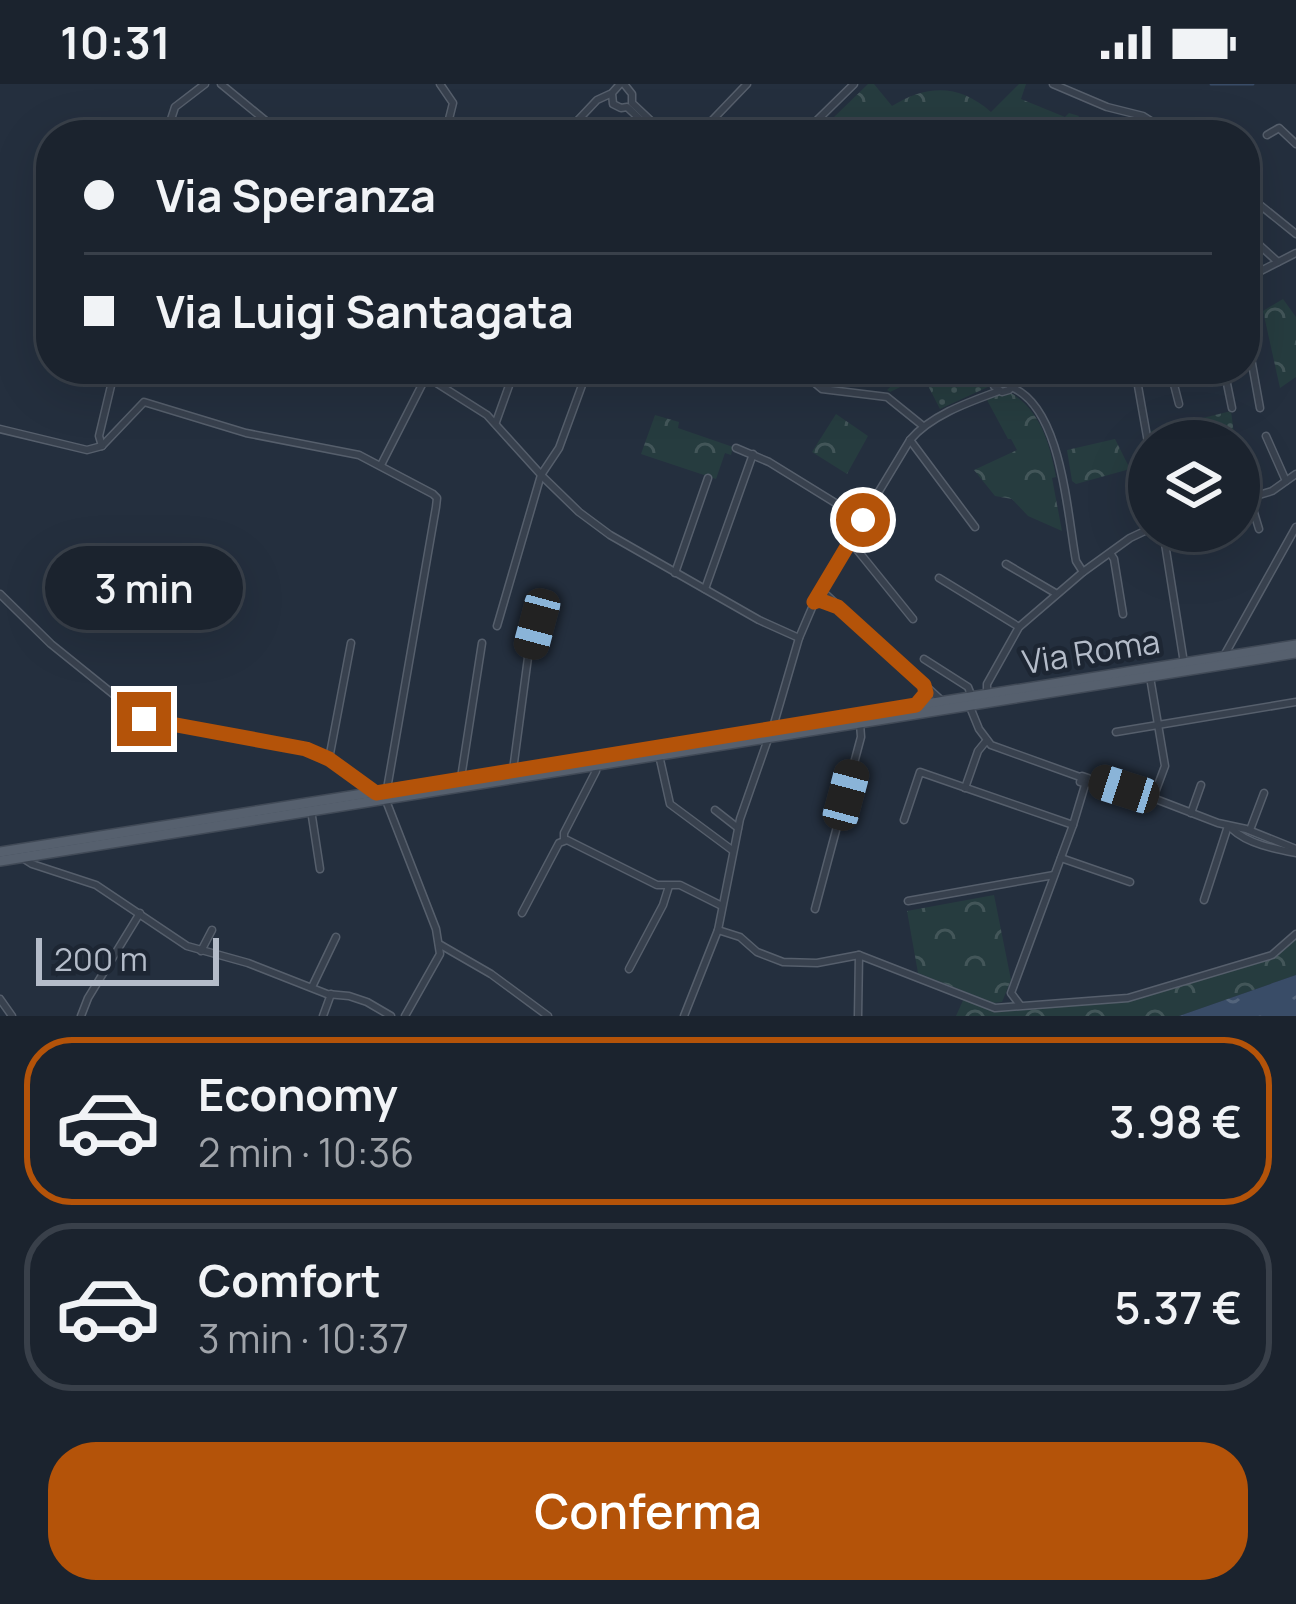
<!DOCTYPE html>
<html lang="it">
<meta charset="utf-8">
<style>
body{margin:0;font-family:Manrope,sans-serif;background:#282f3a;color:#f1f3f6;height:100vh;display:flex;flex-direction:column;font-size:45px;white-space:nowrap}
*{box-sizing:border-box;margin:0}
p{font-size:39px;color:#a0a4aa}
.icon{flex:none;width:66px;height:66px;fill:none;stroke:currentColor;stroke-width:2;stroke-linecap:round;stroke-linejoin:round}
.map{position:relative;height:932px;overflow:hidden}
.panel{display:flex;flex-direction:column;background:#1b232e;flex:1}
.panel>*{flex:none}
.banner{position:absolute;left:36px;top:36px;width:1224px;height:264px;border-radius:48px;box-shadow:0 12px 48px #0002,0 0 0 3px #39404a;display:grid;align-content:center;height:264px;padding:0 48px;background:#1b232e}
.controls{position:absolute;left:1128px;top:336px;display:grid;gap:24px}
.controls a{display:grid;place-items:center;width:132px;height:132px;border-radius:50%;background:#1b232e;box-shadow:0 12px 48px #0002,0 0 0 3px #39404a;font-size:60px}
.scale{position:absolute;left:36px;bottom:30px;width:183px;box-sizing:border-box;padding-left:12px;border:6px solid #b4bcc9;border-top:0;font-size:33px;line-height:42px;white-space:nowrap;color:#b4bcc9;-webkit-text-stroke:9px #1d2633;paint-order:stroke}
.end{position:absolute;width:54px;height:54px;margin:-27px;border:15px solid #b45309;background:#fff;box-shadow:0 0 0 6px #fff}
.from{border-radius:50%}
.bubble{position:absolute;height:84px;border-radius:42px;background:#1b232e;box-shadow:0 12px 48px #0002,0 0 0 3px #39404a;font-size:39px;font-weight:600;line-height:84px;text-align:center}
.car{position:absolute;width:36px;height:72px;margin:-36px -18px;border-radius:15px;box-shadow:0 0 9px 3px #0007;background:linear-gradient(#222 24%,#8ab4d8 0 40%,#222 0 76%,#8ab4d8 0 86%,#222 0)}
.banner b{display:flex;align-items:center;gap:42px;height:114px;font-size:45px}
.banner b+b{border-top:3px solid #39404a}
.banner i{width:30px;height:30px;background:#f1f3f6}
ul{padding:21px 0 0;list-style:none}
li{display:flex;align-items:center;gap:36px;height:168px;margin:0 24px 18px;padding:0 24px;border:6px solid #39404a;border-radius:48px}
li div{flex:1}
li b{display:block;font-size:45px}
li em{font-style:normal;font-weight:600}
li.current{border-color:#b45309}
li>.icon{width:108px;height:108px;stroke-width:1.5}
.action{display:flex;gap:24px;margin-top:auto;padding:24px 48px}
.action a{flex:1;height:138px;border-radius:48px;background:#b45309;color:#fff;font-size:48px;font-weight:600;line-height:138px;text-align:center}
.status{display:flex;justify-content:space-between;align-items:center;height:84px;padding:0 60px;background:#1b232e;direction:ltr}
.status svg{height:33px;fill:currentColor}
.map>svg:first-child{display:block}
.grass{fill:url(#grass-dots)}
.park{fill:url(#park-crowns)}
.water{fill:url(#water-ripples)}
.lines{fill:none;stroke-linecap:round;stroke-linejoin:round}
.stream{stroke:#394c67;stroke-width:3}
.minor-casing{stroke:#565f6c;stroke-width:9}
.major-casing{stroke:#414a57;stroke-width:12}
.minor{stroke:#38414e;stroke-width:6}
.major{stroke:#56606e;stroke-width:9}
.route{stroke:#b45309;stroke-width:15}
.labels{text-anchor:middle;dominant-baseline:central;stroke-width:9;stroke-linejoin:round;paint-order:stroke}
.street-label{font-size:33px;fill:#b4bcc9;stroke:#1d2633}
</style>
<div class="status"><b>10:31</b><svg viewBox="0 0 49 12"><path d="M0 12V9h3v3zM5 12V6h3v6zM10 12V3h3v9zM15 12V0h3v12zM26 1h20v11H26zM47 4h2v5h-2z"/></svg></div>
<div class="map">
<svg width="1296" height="932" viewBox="0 0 1296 932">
<defs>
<pattern id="grass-dots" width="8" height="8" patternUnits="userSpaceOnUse" patternTransform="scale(3)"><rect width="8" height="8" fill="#263c3f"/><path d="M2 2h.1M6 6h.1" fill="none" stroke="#435659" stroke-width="1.8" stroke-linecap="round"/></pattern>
<pattern id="park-crowns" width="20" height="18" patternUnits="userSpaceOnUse" patternTransform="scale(3)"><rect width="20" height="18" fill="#263c3f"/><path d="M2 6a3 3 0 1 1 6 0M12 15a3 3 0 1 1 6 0" fill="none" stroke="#435659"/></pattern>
<pattern id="water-ripples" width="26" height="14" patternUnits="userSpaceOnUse" patternTransform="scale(3)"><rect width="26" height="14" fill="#394c67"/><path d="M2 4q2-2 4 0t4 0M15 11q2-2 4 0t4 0" fill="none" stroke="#53647b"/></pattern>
</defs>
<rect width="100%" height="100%" fill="#242f3e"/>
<!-- grass -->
<g class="grass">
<polygon points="909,285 980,285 987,292 988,303 940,325 923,292 890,308 887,306"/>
<polygon points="1231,327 1235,357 1151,357 1151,347"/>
</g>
<!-- park -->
<g class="park">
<path d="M868,0H874L892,22C927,0 960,0 991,28L1019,0H1026L1021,15L1065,33L1069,29L1079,32L1070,45L1082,51H837L831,45L834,39L831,36Z"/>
<polygon points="1283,215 1296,233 1296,293 1280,304 1263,227"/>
<path d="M1011,309C1041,327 1050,361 1056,393L1052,394L1062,447L1028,432L1012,415L995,412L974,386L1017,366L1011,355H1008L987,316L997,310Z"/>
<polygon points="836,330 868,352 847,390 812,368"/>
<polygon points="655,331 679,338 678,344 733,363 731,371 725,369 716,395 641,370"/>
<polygon points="1115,355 1130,385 1076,400 1072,397 1067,366"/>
<polygon points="994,811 1011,896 1002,918 994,919 918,889 907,827"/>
<polygon points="1296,855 1296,891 1179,932 956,932 965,912 995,924 1128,914 1275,873"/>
</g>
<!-- water -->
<polygon class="water" points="1296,891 1296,932 1179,932"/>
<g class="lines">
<!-- stream -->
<polyline class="stream" points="1211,0 1253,0"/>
<defs>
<g id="minor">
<polyline points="221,0 283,51"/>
<polyline points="440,0 453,19 445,51"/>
<polyline points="620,0 612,9 613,20 621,24 627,23 657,51"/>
<polyline points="624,0 632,10 632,19 666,51"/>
<polyline points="1053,0 1107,23 1143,32 1173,51"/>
<polyline points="166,51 175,23 205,0"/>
<polyline points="564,51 597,16 610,10"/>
<polyline points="698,51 747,0"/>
<polyline points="802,51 854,0"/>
<polyline points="1267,51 1279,44 1296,60"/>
<polyline points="1245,109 1296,150"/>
<polyline points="1245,148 1278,178"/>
<polyline points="1245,195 1296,169"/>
<polyline points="1245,241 1260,324"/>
<polyline points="798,285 822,305 887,313 923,342"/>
<polyline points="988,285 993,292 994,302 1002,308 1009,306 1013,300 1052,285"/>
<polyline points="999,285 1027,293"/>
<polyline points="1135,285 1149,364"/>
<polyline points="1170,285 1179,320"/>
<polyline points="1224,285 1232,324"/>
<polyline points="427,293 487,331 544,394 579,428 610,451 759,536 799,554"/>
<path d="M1011,303C1062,323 1067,429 1076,477L1083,488"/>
<polyline points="496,338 515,285"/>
<polyline points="0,345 87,366 102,362 144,318 246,349 359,371 433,410 437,414 436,423 387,705"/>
<polyline points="1266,352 1286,397"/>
<polyline points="910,356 975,443"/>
<polyline points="102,362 99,352 115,285"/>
<polyline points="736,364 769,378 863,436"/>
<polyline points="381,381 430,285"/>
<polyline points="1242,389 1259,445"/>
<polyline points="1239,417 1272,407 1296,390"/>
<polyline points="1163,447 1184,579"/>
<polyline points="850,457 913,535"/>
<polyline points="1110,469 1114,475 1123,530"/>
<polyline points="1006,480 1057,510"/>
<polyline points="675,489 708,394"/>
<polyline points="939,494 1019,543"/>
<polyline points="705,505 753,370"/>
<polyline points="820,505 941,616"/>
<polyline points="0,510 51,560 144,635 306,665 329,675 373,706"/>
<polyline points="497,542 541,391 559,364 588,285"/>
<polyline points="1225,570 1296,443"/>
<polyline points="924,575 968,603 972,613"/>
<polyline points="1150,593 1165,682 1153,714"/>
<polyline points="987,610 987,600 1019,543 1083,488 1130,454 1149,445"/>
<polyline points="970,623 979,645 991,661 1080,693"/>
<path d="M773,643L799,554L820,505L910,356C931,331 969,318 999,307"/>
<polyline points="1116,648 1296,618"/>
<polyline points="659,671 670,720 732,766"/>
<polyline points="329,675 351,559"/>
<polyline points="513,686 529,566 537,540"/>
<polygon points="1082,692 1088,694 1086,700 1080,698"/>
<polyline points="461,694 482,559"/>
<polyline points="1088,696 1153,714 1218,739 1246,745 1296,765"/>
<polyline points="965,704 978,667 987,656"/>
<polyline points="385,714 436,845 440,870 405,932"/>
<polyline points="311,726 320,785"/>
<polyline points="715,726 738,744"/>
<polyline points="1191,729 1201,701"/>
<polyline points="904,736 920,688 1073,741"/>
<path d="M1232,745C1248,760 1275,765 1296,769"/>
<polyline points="1250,746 1264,709"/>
<polyline points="564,756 564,749 596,687 597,678"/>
<polyline points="21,773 32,780 96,801 187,862 248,879 327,910 349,912 367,918 391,932"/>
<polyline points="1061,774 1130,798"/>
<polyline points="1204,816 1228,742"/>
<polyline points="908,817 1054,791"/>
<polyline points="815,825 861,653 860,639"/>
<polyline points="522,829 559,759 567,756 657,801 680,801 722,822"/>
<polyline points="718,846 740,853 757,868 783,878 817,879 859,871"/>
<polyline points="439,860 491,890 548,932"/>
<polyline points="201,867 212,846"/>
<polyline points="629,885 663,821 669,802"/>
<polyline points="312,903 336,853"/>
<polyline points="0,915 12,932"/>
<polyline points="1020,921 1011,909 1073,741 1085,701"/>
<polyline points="81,932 88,914 140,829"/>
<polyline points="323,932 331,910"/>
<polyline points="684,932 718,846 740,735 768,655"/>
<polyline points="858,932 859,871 995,924 1128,914 1272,871 1296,850"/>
</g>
<g id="major">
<polyline points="0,768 1296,561"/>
<polyline points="0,777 1296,569"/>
</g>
</defs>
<!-- minor casing -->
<use href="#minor" class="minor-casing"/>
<!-- major casing -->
<use href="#major" class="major-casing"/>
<!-- minor -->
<use href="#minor" class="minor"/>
<!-- major -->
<use href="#major" class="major"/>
</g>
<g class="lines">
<!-- route -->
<polyline class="route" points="144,635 306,665 329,675 376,709 916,621 926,609 924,601 838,523 819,516 814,518 863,436"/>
</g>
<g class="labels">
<!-- street labels -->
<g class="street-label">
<text transform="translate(1091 567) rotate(-9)">Via Roma</text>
</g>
</g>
</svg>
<div class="controls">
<a><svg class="icon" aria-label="layers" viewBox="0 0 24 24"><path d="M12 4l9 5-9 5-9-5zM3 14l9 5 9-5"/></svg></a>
</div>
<div class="scale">200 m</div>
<i class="end from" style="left:863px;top:436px"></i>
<i class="end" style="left:144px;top:635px"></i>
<div class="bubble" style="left:45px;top:462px;width:198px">3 min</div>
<i class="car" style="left:537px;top:540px;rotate:195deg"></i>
<i class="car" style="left:1124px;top:705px;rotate:288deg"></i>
<i class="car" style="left:846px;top:711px;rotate:15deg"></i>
<div class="banner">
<b><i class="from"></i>Via Speranza</b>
<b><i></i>Via Luigi Santagata</b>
</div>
</div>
<section class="panel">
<ul>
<li class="current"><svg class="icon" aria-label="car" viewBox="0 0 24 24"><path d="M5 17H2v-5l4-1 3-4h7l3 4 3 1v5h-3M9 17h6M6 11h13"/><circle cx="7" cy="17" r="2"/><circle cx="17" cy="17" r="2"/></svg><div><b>Economy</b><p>2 min · 10:36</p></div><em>3.98 €</em></li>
<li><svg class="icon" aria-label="car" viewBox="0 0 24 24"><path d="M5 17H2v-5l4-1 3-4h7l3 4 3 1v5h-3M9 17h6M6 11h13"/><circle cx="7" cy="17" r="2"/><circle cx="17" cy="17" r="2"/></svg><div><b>Comfort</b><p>3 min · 10:37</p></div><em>5.37 €</em></li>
</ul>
<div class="action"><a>Conferma</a></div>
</section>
